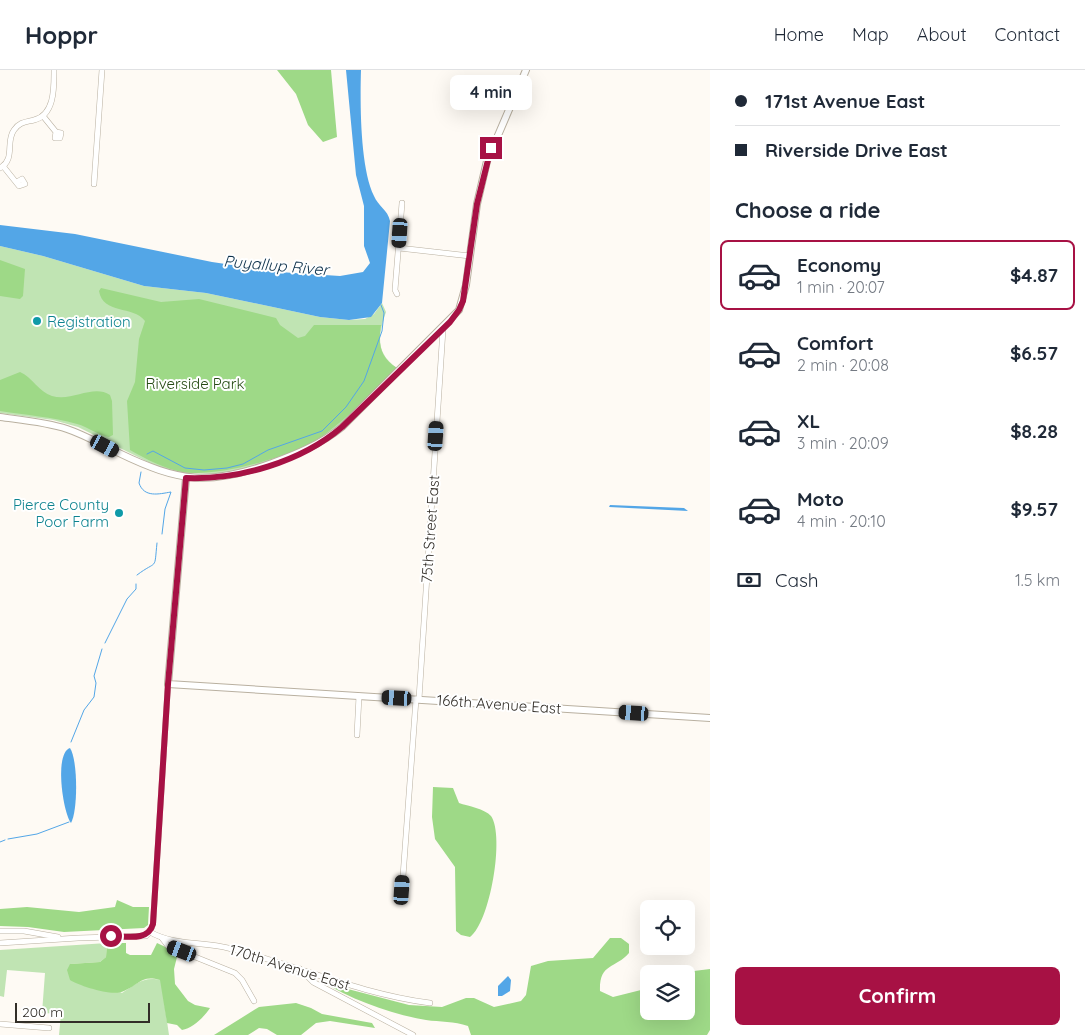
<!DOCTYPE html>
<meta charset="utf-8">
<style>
body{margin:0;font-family:Quicksand,sans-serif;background:#f6f6f7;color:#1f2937;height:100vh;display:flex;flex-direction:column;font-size:19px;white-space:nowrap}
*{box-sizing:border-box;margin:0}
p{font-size:16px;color:#747a83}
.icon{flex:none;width:28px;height:28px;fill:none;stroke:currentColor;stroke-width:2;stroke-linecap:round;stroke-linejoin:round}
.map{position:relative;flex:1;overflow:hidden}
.drawer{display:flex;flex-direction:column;background:#fff;width:375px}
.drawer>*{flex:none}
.hud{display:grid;align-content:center;height:110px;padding:0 25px;background:#fff}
.controls{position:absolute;left:640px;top:830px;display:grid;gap:10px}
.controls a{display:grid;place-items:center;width:55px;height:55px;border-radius:8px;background:#fff;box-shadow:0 5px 20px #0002;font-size:25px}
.scale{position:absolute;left:15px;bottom:12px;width:135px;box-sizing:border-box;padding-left:5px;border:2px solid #322e28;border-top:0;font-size:14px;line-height:18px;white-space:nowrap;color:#322e28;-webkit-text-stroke:4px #fff;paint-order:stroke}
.end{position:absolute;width:22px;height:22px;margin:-11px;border:6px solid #a71144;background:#fff;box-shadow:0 0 0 2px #fff}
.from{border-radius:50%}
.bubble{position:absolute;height:35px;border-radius:8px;background:#fff;box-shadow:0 5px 20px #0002;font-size:16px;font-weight:800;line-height:35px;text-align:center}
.car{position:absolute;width:15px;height:30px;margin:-15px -8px;border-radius:6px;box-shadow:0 0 4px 1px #0007;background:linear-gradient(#222 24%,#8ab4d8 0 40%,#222 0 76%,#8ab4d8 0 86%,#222 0)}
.hud b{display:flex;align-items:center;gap:18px;height:48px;font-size:19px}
.hud b+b{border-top:1px solid #e0e1e3}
.hud i{width:12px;height:12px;background:#1f2937}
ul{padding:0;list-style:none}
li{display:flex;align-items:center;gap:15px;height:70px;margin:0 10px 8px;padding:0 15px;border:2px solid transparent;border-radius:8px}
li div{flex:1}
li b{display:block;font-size:19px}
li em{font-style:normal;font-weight:800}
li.current{border-color:#a71144}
li>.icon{width:45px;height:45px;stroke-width:1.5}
h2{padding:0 25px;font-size:22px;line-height:60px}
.pay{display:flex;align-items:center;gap:12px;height:55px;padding:0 25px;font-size:19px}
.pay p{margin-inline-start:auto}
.button{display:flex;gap:10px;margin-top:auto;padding:10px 25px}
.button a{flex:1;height:58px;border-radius:8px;background:#a71144;color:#fff;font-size:20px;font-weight:800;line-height:58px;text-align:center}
header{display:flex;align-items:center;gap:30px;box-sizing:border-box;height:70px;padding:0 25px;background:#fff;border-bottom:1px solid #e0e1e3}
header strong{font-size:24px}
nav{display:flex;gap:28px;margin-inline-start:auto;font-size:18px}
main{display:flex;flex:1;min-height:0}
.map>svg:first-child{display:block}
.green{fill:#c0e4b3}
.forest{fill:#9ed987}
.water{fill:#53a6e7}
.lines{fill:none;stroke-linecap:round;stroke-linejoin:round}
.stream{stroke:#53a6e7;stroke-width:1}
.minor-casing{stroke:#b9b0a0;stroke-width:6}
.tertiary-casing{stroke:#b9b0a0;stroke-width:8}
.minor{stroke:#fff;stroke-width:5}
.tertiary{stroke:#fff;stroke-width:6}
.route{stroke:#a71144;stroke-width:6}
.culture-dot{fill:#0f9aa8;stroke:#fff;stroke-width:2}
.labels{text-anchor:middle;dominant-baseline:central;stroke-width:4;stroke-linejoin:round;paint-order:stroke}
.culture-label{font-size:15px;fill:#0d838f;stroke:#fff;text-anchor:start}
.park-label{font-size:15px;fill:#254a13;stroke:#fff}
.street-label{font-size:15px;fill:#322e28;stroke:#fff}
.water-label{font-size:16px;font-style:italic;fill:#0c304a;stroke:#fff}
</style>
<header>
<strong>Hoppr</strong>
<nav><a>Home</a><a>Map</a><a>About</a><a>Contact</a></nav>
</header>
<main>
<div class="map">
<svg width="710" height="965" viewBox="0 0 710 965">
<rect width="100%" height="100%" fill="#fefaf4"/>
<!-- green -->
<g class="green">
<path d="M0,176L43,186L144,216L206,223L320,247L349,250L365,249L374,244L382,233L386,242C378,265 375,283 397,298L339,355L313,374L255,396L219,404L180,403L156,396L78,357L53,350L0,343Z"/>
<path d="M107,873L106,887L100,892L70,894L122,923C136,914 143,906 161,910L169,965H59L61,944L42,943L45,903L7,900L4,927L0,926V880Z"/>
</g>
<!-- forest -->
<g class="forest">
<polygon points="277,0 331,0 337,67 323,72 308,55 296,24"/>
<polygon points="0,190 25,199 23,226 20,229 0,226"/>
<path d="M101,218L161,232L199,229L276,248L280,255L298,268L305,266L314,255H381C378,275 380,287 397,298C374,321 350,346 324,365C296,386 217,408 182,402C165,399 146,389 130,380L127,331L135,312L139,269L145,251C133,235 103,245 99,221Z"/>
<path d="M20,302C32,307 39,322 52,326C72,332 93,314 110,325L112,331L113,365L109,367C98,365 88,357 77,354C52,347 26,345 0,341V310Z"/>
<path d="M433,717L453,718L459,733C468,736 485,739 491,746C505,766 490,853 470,867L461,865L456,861L455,797L435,769L432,747Z"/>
<polygon points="117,830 133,837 149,837 148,855 144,858 64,862 28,857 0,856 0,839 27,837 79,842 115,837"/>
<path d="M610,868H621L629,874V883C615,899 599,893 600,921L613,927L649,918V941H686V911L694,901L710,899V960L707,965H471L468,956C454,951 440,952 426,950C391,944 352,930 321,911L324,910L344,918L409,935L442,937L466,928H474L494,937L521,931L526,925L531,896L548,891L593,888Z"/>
<path d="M107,873H126V883L130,885H151L157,873L178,883L174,899L175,914L188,931L195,935L210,938C204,947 193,958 182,960L177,955L167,953L160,910C141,905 140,914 124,921C113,927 80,916 70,910L67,900L70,894L100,892L106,887Z"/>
<polygon points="296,933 311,938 322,944 372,953 375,958 330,951 316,953 301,965 277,965 267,959 259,958 248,965 214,965 259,937"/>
</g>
<!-- water -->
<g class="water">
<path d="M346,0H361C360,32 360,98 374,126C378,136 388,140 390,151L382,233L371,247L349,250L320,247L206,223L144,216L43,186L0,176V155L75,164L212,192L279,202L340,206L363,202L370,193L364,176V136L356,105Z"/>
<polygon points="610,435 684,438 688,441 609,437"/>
<path d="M70,678C78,690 78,741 71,753C63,743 54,683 70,678Z"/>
<polygon points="508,906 511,910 510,921 502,926 498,926 498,916"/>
</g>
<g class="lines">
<!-- stream -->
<g class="stream">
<polyline points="147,384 153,381 185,398 204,400 227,398 243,394 268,380 322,361 346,337 364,311 382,261 384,243 381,235"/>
<path d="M141,402L139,413C144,428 159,424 171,422L165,439L162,464"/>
<path d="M137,505C158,489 154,502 157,473"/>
<polyline points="105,573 127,529 136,519 136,514"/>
<polyline points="71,672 84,640 94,627 96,613 94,606 102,579"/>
<polyline points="8,769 37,764 69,752"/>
<polyline points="0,772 5,770"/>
</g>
<defs>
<g id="minor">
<polyline points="43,46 56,62 55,68 60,68 61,63 56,62"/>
<polyline points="3,96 19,116 25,114 22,109 17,112"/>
<path d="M0,98C16,89 5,72 14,60C19,52 26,52 34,50C55,45 54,17 54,0"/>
<polyline points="94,114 102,0"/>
<polyline points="399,178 470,186"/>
<polyline points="397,224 395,220 402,133"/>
<polyline points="419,629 443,259"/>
<polyline points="357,665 359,626"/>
<polyline points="402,820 416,629"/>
<polyline points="0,861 24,861 58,867"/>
<path d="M150,862C172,875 204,872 228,878C295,895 361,924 430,933"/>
<polyline points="150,862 153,854 168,614"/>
<polyline points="162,868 168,876 235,903 242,910 254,931"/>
<polyline points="0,873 78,868 146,866 150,862"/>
<polyline points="300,899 313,912 413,965"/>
<polyline points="0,954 49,958"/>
</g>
<g id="tertiary">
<path d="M0,347C22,350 46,352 67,359C85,365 102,375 119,383C179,412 209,416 272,393C297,384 321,374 342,357L459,240L466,215L477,134L487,91L526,0"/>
<polyline points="186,408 168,614 710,648"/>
</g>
</defs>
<!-- minor casing -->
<use href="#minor" class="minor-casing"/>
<!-- tertiary casing -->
<use href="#tertiary" class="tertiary-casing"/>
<!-- minor -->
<use href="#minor" class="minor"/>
<!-- tertiary -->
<use href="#tertiary" class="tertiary"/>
</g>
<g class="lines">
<!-- route -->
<path class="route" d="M111,866C126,866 148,872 153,854L168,614L186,408C239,410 301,392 342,357L450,252L459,240L463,231L477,134L491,78"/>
</g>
<!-- markers -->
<g class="culture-dot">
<circle cx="37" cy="251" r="5"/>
<circle cx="119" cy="443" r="5"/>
</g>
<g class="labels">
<!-- culture labels -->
<g class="culture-label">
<text x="47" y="251">Registration</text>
<text x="109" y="434" text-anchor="end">Pierce County<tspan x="109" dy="17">Poor Farm</tspan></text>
</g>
<!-- park labels -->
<g class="park-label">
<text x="195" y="313">Riverside Park</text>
</g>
<!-- street labels -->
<g class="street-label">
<text transform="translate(430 459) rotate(-86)">75th Street East</text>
<text transform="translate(499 634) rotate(4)">166th Avenue East</text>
<text transform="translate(290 897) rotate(17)">170th Avenue East</text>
</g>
<!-- water labels -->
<g class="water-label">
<text transform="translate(276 195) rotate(5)">Puyallup River</text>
</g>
</g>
</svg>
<div class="controls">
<a><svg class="icon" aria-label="locate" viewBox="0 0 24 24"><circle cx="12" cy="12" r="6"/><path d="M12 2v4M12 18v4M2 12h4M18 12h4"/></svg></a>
<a><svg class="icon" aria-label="layers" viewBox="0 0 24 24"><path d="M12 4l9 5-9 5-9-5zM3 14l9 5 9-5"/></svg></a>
</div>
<div class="scale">200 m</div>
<i class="end from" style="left:111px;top:866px"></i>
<i class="end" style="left:491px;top:78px"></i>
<div class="bubble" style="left:450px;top:5px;width:82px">4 min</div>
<i class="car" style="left:400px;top:163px;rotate:184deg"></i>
<i class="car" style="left:436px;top:366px;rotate:4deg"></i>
<i class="car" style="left:105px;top:376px;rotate:118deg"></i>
<i class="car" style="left:397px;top:628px;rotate:273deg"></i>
<i class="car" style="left:634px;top:643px;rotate:274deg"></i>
<i class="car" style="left:402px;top:820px;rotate:4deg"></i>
<i class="car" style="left:182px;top:881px;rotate:291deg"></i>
</div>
<section class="drawer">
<div class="hud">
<b><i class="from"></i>171st Avenue East</b>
<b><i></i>Riverside Drive East</b>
</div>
<h2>Choose a ride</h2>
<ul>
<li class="current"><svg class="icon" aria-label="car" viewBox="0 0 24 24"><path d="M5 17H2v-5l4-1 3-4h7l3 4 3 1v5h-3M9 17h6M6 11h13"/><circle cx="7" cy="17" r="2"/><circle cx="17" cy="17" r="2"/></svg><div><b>Economy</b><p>1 min · 20:07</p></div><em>$4.87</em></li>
<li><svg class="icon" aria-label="car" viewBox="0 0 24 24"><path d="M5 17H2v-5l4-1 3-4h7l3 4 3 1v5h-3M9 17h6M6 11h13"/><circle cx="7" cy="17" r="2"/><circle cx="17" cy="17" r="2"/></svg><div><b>Comfort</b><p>2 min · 20:08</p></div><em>$6.57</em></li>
<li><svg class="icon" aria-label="car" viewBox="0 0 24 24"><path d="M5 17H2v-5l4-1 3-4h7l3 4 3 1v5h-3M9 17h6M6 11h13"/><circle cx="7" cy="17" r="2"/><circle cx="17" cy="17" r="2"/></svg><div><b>XL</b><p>3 min · 20:09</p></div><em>$8.28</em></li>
<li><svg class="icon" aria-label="car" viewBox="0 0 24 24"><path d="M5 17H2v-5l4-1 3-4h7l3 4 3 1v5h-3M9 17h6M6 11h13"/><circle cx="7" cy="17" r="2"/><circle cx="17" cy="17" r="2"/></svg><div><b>Moto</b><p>4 min · 20:10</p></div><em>$9.57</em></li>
</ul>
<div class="pay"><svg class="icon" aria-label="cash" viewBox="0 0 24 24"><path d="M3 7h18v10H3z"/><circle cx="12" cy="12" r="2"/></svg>Cash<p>1.5 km</p></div>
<div class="button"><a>Confirm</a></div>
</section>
</main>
